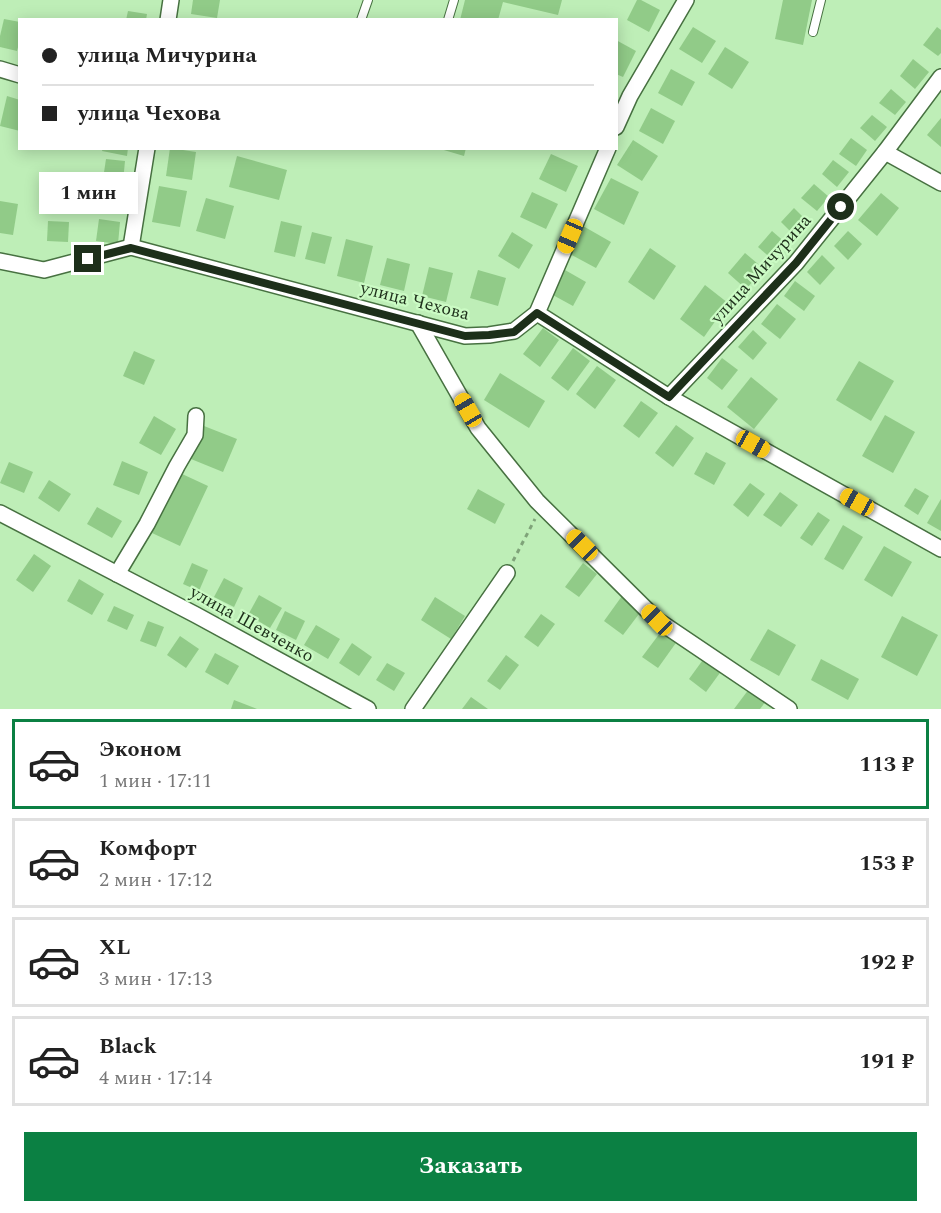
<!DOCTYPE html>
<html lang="ru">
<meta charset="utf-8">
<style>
body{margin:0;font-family:Spectral,serif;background:#f6f6f6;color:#222;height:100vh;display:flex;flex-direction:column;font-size:22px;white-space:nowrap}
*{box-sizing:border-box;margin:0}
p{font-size:20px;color:#767676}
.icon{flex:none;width:33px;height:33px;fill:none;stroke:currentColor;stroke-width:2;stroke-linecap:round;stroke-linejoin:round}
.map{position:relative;height:709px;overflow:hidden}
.sheet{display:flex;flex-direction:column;background:#fff;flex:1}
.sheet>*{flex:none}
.guide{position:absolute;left:18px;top:18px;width:600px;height:132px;border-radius:0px;box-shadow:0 3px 15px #0003;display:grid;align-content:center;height:132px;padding:0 24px;background:#fff}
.end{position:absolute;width:27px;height:27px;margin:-14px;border:8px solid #1d2f1a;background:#fff;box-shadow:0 0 0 3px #fff}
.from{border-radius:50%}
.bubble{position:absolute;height:42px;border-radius:0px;background:#fff;box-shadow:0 3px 15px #0003;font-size:20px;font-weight:700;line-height:42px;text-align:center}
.car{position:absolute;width:18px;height:36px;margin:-18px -9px;border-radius:8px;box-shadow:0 0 4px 2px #0007;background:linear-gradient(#f5c518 24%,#345 0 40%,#f5c518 0 76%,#345 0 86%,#f5c518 0)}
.guide b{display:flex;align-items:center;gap:21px;height:57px;font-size:22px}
.guide b+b{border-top:2px solid #e0e0e0}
.guide i{width:15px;height:15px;background:#222}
ul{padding:10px 0 0;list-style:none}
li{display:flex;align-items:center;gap:18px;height:90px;margin:0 12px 9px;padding:0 12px;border:3px solid #e0e0e0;border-radius:0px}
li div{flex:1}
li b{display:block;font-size:22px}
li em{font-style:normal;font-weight:700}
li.on{border-color:#0b8043}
li>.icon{width:54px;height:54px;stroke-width:1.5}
.action{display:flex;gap:12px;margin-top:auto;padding:12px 24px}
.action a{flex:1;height:69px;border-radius:0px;background:#0b8043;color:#fff;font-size:24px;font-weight:700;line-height:69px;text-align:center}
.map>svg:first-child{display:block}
.building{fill:#91cb88}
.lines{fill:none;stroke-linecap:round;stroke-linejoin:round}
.service-casing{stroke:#477141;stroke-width:10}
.minor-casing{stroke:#477141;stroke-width:18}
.path{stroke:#7fa379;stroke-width:3;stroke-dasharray:4.5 4.5;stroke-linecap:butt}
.service{stroke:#fff;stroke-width:8}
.minor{stroke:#fff;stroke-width:15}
.route{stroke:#1d2f1a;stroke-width:8}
.labels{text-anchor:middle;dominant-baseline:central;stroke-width:4.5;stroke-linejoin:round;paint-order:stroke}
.street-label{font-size:18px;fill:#1d2f1a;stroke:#cbfbc4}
</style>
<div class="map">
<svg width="941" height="709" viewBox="0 0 941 709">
<rect width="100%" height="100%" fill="#beeeb7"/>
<!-- building -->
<g class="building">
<polygon points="193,0 220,0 217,18 191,14"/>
<polygon points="465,0 562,0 558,15 503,2 498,20 460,20"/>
<polygon points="637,0 641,0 660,10 649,32 627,20"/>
<polygon points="783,0 812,0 803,45 775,39"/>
<polygon points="128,11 147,14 146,20 126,20"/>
<polygon points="4,19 20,22 20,40 17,51 0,47 0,36"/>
<polygon points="693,27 716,41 702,63 679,49"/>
<polygon points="937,27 941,30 941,53 938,56 923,45"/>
<polygon points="616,40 636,51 623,77 616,74"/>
<polygon points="725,47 749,62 732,89 708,74"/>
<polygon points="913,59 929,72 915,89 900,76"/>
<polygon points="671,69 695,82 682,106 658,93"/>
<polygon points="891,89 906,102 895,115 879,103"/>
<polygon points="7,96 20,100 20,131 0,126"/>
<polygon points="651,108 675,121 663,144 639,131"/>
<polygon points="872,115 887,127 875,141 860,128"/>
<polygon points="941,118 941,147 927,135"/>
<polygon points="851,138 867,150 856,166 839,154"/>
<polygon points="633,140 658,156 642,181 617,165"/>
<polygon points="103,148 128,148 127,156 102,151"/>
<polygon points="170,148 196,152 192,180 166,176"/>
<polygon points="437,148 466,148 464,156"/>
<polygon points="551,154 578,166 566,192 539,179"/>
<polygon points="237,156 287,170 279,200 229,187"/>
<polygon points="106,159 125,161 123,182 103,179"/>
<polygon points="833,160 849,172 837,187 822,174"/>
<polygon points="611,178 639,192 624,225 594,209"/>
<polygon points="814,184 829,197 817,211 801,198"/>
<polygon points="103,186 119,188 117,206 101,203"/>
<polygon points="159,186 187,191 180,227 152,222"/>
<polygon points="532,192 558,204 546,229 520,217"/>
<polygon points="881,193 899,208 877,236 858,220"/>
<polygon points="206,198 234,206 225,239 196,231"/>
<polygon points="0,201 18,204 13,235 0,233"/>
<polygon points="794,208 807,221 794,235 781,222"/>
<polygon points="99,219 120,222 118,244 96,241"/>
<polygon points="48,221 69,222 68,242 47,241"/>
<polygon points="281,221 302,226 295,257 274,252"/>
<polygon points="583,226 611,242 596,268 568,253"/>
<polygon points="772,231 787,244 773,260 758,247"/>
<polygon points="848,231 862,244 848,260 834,246"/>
<polygon points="312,232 332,237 325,264 305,259"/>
<polygon points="512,232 533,245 519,269 498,256"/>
<polygon points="346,239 373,246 364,283 337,276"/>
<polygon points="650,248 676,266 654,300 628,282"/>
<polygon points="745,253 764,269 746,289 728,273"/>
<polygon points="822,255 835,268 820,285 807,272"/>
<polygon points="387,258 410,264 404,291 380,285"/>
<polygon points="429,267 453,273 446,302 422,296"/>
<polygon points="478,270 506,278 498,306 470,298"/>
<polygon points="565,270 586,282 573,306 551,294"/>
<polygon points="795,281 815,296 804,311 784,296"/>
<polygon points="705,285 728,303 704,337 680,319"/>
<polygon points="777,304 796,319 780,339 761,324"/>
<polygon points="543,328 559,340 540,367 523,354"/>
<polygon points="753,330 767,343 753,360 738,347"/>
<polygon points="573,348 590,361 568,391 551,378"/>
<polygon points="134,351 155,360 144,385 123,376"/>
<polygon points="722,358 738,370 722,390 707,378"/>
<polygon points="859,361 894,381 871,421 836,400"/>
<polygon points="597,366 616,380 595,409 576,394"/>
<polygon points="500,373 545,401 529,428 484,400"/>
<polygon points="751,377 778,399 754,429 727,407"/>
<polygon points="641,401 658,413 639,438 623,426"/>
<polygon points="885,415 915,432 893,473 862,456"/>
<polygon points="154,416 176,429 161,455 139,443"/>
<polygon points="676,425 694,438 673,467 655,453"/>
<polygon points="204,426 237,439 223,472 191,459"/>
<polygon points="706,452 726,463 714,485 694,474"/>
<polygon points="122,461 148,472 139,495 113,485"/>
<polygon points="9,462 33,472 24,493 0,483"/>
<polygon points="180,473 208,486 180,546 152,533"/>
<polygon points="49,480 71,494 59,512 38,498"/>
<polygon points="750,483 765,494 748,517 733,505"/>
<polygon points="915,488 929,496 918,515 904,506"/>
<polygon points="478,489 505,504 495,524 467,509"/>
<polygon points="780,492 798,505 781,527 763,515"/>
<polygon points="941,499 941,531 927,523"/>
<polygon points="97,507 122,521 112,538 87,524"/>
<polygon points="818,512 830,520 812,546 800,538"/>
<polygon points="843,525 863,537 843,570 824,559"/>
<polygon points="884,546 912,562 892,597 864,580"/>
<polygon points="34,554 51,566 33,592 16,580"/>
<polygon points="192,563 208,570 199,591 183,584"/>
<polygon points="583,563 597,574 579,597 565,587"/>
<polygon points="224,578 243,588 234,607 214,597"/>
<polygon points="79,579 104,594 92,615 67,601"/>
<polygon points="259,595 282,608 270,628 248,615"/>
<polygon points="622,596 642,610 623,635 604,621"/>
<polygon points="435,597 465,616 451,639 421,620"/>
<polygon points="114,606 134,615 127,630 107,621"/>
<polygon points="285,611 305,621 296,640 276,630"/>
<polygon points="541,614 555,624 538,647 524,637"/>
<polygon points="902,616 938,635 917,676 881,657"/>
<polygon points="148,621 164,627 156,647 140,641"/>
<polygon points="316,625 340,639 328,659 304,645"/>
<polygon points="663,629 678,640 658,668 642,657"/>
<polygon points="768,629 796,645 779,676 750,660"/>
<polygon points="180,636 199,649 186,668 167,655"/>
<polygon points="352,643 372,657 359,676 339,663"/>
<polygon points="215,653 239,666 228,685 205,672"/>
<polygon points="506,655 519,665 500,690 487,681"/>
<polygon points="705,657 722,670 706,692 689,679"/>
<polygon points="821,659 859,679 848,700 811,680"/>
<polygon points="387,663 405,673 394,691 376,680"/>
<polygon points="749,689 766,701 760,709 734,709"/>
<polygon points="471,697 488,709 462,709"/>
<polygon points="234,700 257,709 231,709"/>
</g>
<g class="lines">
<defs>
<g id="service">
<polyline points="361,20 368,0"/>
<polyline points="448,20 454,0"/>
<polyline points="813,32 821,0"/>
</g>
<g id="minor">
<polyline points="168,20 171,0"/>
<polyline points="0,69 20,75"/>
<polyline points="616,127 630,96 686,0"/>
<polyline points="885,152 941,183"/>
<polyline points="131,247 147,148"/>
<polyline points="0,261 44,270 131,247 465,336 489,335 514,331 537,313 608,148"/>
<polyline points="537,313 669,397 941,549"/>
<polyline points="418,323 478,428 537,501 657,620 789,709"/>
<polyline points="669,397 796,263 885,152 941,77"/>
<polyline points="0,513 196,615 368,709"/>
<polyline points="117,574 147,524 177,466 195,435 196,416"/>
<polyline points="413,709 507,573"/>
</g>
</defs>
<!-- service casing -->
<use href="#service" class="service-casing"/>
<!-- minor casing -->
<use href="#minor" class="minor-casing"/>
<!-- path -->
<polyline class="path" points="513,561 535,519"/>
<!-- service -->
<use href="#service" class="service"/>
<!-- minor -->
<use href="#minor" class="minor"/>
</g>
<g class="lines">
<!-- route -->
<polyline class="route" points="88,259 131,248 465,336 489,335 514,332 537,313 669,397 796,263 841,207"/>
</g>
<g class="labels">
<!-- street labels -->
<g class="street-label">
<text transform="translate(761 269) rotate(-48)">улица Мичурина</text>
<text transform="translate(415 301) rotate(14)">улица Чехова</text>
<text transform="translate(252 624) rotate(29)">улица Шевченко</text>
</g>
</g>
</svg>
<i class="end from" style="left:841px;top:207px"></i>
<i class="end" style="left:88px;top:259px"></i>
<div class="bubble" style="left:39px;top:172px;width:99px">1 мин</div>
<i class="car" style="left:570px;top:236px;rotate:203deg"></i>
<i class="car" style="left:468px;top:410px;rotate:330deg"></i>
<i class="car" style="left:753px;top:444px;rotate:119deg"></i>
<i class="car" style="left:857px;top:502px;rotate:299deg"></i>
<i class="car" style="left:582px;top:545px;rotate:315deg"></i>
<i class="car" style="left:657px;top:620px;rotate:315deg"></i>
<div class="guide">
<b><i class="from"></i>улица Мичурина</b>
<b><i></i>улица Чехова</b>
</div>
</div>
<section class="sheet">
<ul>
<li class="on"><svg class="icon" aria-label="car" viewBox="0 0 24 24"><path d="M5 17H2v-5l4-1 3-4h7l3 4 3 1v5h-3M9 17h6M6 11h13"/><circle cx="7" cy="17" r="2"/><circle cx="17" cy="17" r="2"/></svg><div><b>Эконом</b><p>1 мин · 17:11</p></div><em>113 ₽</em></li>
<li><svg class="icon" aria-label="car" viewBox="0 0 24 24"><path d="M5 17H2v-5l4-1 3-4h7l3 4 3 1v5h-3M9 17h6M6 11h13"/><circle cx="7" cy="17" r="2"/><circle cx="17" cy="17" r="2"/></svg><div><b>Комфорт</b><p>2 мин · 17:12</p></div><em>153 ₽</em></li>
<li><svg class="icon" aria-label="car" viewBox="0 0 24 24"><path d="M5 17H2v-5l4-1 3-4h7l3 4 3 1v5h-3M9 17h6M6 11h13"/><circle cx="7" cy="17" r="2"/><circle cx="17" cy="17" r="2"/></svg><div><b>XL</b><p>3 мин · 17:13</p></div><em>192 ₽</em></li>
<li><svg class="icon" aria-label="car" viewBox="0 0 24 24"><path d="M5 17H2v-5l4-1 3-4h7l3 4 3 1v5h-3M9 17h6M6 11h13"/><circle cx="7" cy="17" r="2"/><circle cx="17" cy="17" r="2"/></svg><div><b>Black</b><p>4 мин · 17:14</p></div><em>191 ₽</em></li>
</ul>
<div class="action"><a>Заказать</a></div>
</section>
